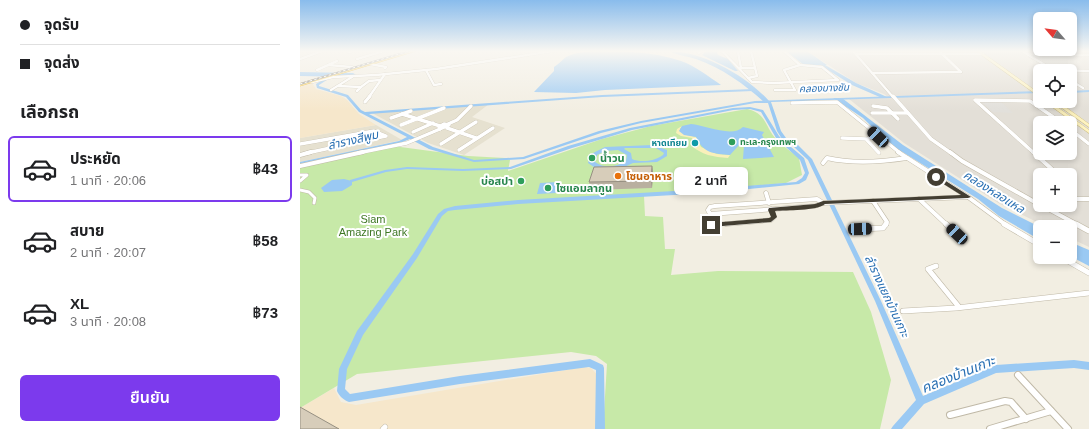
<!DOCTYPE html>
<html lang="th">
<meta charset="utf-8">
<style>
body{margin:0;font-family:Helvetica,"Noto Sans Thai",sans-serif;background:#f6f6f6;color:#202124;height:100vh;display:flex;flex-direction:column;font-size:15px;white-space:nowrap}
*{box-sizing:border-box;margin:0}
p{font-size:13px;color:#757577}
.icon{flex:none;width:22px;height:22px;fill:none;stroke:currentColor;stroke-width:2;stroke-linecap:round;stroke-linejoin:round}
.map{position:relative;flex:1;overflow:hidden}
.side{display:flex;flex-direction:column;background:#fff;width:300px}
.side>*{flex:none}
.hud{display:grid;align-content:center;height:88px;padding:0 20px;background:#fff}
.needle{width:26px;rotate:298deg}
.tools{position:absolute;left:733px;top:12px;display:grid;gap:8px}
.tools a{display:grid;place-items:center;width:44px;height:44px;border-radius:6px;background:#fff;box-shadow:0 2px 6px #0003;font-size:20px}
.end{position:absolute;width:18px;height:18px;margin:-9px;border:5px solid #433e32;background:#fff;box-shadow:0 0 0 2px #fff}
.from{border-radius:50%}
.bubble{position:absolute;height:28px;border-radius:6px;background:#fff;box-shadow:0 2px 6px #0003;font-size:13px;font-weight:600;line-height:28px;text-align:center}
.car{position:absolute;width:12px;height:24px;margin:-12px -6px;border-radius:5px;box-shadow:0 0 3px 1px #0007;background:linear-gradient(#222 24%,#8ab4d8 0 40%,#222 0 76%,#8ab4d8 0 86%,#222 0)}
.hud b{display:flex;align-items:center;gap:14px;height:38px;font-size:15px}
.hud b+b{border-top:1px solid #e0e0e0}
.hud i{width:10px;height:10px;background:#202124}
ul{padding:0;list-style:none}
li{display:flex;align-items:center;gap:12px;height:66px;margin:0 8px 6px;padding:0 12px;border:2px solid transparent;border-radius:6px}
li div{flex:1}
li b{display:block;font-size:15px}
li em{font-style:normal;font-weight:600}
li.active{border-color:#7c3aed}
li>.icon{width:36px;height:36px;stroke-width:1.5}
h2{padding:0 20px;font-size:18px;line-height:48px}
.action{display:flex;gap:8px;margin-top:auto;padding:8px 20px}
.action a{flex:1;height:46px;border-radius:6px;background:#7c3aed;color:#fff;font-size:16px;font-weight:600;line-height:46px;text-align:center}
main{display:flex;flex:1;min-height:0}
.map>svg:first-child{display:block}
.residential{fill:#e6e1d0}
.commercial{fill:#f6e7cb}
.industrial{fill:#e3dfd7;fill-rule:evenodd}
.green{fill:#c7e9a8}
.sand{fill:#f9f0ba}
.parking{fill:#e2e0db}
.water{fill:#9ac9f3;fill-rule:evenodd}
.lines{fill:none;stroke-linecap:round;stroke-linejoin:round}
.canal{fill:#9ac9f3;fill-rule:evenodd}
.river{fill:#9ac9f3;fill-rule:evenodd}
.pedestrian-far1-casing{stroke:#c0b9a7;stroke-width:4}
.pedestrian-casing{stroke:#c0b9a7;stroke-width:6}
.minor-far4-casing{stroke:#c0b9a7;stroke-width:3}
.minor-far3-casing{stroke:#c0b9a7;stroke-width:4}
.minor-far2-casing{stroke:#c0b9a7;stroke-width:5}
.minor-far1-casing{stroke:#c0b9a7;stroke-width:6}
.minor-casing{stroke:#c0b9a7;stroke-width:8}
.secondary-casing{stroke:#d4c68f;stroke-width:1}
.trunk-casing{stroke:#e3ac2a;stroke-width:1}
.pedestrian-far1{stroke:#fff;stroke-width:3}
.pedestrian{stroke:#fff;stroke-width:5}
.minor-far4{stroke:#fff;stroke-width:2.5}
.minor-far3{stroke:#fff;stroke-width:3.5}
.minor-far2{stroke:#fff;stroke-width:4}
.minor-far1{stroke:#fff;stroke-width:5}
.minor{stroke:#fff;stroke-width:6}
.secondary{fill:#fff4bf;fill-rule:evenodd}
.trunk{fill:#ffde77;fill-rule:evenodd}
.rail-casing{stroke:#939393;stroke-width:2}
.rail{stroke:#fff;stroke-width:1;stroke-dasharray:2.5;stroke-linecap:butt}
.wall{fill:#b9b0a0}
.shaded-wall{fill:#969082}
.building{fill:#d7cdba;stroke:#969082}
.route{fill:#433e32}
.leisure-dot{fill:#2e9e5b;stroke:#fff;stroke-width:1.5}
.culture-dot{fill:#0f9aa8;stroke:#fff;stroke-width:1.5}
.food-dot{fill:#e8710a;stroke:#fff;stroke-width:1.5}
.labels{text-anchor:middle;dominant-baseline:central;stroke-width:4;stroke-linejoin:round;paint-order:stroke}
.far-leisure-label{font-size:9px;font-weight:bold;fill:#27864d;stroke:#fff;text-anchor:start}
.far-culture-label{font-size:9px;font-weight:bold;fill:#0d838f;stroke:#fff;text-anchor:end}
.far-water-label{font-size:10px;font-style:italic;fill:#286fb3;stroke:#fff}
.leisure-label{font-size:11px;font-weight:bold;fill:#27864d;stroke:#fff;text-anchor:start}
.food-label{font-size:11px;font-weight:bold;fill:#c56008;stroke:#fff;text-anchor:start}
.park-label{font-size:11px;fill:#3e7724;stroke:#fff}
.water-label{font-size:12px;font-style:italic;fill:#286fb3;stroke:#fff}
.near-water-label{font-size:14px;font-style:italic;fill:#286fb3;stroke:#fff}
</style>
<main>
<section class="side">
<div class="hud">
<b><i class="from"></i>จุดรับ</b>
<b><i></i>จุดส่ง</b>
</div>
<h2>เลือกรถ</h2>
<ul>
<li class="active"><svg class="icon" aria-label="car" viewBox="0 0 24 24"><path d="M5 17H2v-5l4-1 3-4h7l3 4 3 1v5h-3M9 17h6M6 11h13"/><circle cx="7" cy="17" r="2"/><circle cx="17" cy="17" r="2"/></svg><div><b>ประหยัด</b><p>1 นาที · 20:06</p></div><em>฿43</em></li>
<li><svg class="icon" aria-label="car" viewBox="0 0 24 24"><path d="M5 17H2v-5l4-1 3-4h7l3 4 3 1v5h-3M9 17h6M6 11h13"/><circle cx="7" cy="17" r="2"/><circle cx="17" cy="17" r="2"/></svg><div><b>สบาย</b><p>2 นาที · 20:07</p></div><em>฿58</em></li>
<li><svg class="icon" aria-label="car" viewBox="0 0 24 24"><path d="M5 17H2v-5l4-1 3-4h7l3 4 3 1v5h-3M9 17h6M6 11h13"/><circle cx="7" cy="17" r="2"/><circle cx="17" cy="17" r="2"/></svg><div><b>XL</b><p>3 นาที · 20:08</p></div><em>฿73</em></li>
</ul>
<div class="action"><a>ยืนยัน</a></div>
</section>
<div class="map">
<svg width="789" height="429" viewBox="0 0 789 429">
<rect width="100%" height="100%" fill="#f2eee2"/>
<!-- residential -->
<g class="residential">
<polygon points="189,104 172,117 205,128 164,155 128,143 72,113"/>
<polygon points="76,125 102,140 0,162 0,138"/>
</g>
<!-- commercial -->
<g class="commercial">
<polygon points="12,83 16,89 41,96 47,100 59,114 76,125 0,138 0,87"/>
<polygon points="284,367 291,368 303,381 301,429 0,429 0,408 34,388 41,402 56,405"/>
</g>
<!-- industrial -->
<path class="industrial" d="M507,51H789V247L770,238V227H747L700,204L604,143L549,99L589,98L584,94L556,83ZM740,71H770V101H740ZM740,123H770V153H740ZM740,175H770V205H740Z"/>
<!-- green -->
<path class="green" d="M447,109C467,113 465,128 477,140C484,147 492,152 499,158L502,175L486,183L344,196L345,216L363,217L365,249H375L371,275L418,271L553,272L571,312L591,380L580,429H303L307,364L296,356L271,352L57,374L0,408V167L93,146L168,156L205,158L210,160L208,171L302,139L351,126Z"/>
<!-- sand -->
<path class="sand" d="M382,126L380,129L387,135L396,137L401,147L417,154L430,155L428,158C414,157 401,155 391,145L392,138L381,136L376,133L377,129Z"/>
<!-- parking -->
<polygon class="parking" points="680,100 699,100 713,113 693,112"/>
<!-- water -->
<g class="water">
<path d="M291,51C321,51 352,51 381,61C395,66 408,76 421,85L305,90L276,93L234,92L254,71V67C259,64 262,60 266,57C274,53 283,52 291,51Z"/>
<polygon points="406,51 418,51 417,53 418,55 428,59 438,71 435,71 402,55"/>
<polygon points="486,51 507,51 527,65 504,65"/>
<polygon points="533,98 542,98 603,145 702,208 740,227 740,240 699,216 678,199 588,143 563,118"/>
<path d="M391,124C405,125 432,138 443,127L464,132L462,135L474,157L443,159L444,145L440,144L430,155C414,154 403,153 396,137L384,135L379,131L382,126Z"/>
<path d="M353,145L367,150V156L357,162L333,163L318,170L297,169L288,163L291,154L305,147ZM325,148H356L364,153L363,155C356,161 340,163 332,159L331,153L324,149ZM318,150L327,155L326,161C316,167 305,169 295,162L297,155L305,151Z"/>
<polygon points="44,179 52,181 52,185 42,191 24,192 21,188 32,180"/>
<polygon points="258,182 256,193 237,194 240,183"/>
<polygon points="770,242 789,250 789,266 770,256"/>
</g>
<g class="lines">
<!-- canal -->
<g class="canal">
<path d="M27,77L30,78L19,85V86L48,95L61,110L65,112L302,95L453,89L455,90L453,91L302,97L69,114L133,147L174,160L223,157L299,131L341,121L455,101L740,91V93L471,102L481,131L486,138L498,145L512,159L581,301L623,396L696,365L774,360L789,362V370L774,368L696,373L624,404L602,429H591L593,426L616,400L575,301L508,160L494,147L484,141L504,158L509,173L506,180L499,184L409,193L218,204L155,210L148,211L142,216L117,258L63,335L47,369L45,389L50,394L160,376L290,359L303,365L304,368L305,429H295L296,370L289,367L160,384L49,402C44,400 39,396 37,391L39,369L57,331L113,254L138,214L144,209L155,206L218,200L409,189L496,182L502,178L505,173L500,160L476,138L461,112L450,109L433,110L332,130L272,148L211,169L163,171L107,169L86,172L52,182H50V180L85,170L107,167L163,169L210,167L268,146L330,128L433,108L450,107L463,110L479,136L482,139L477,131L468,103H455L341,123L301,133L224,159L174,162L129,149L110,139L100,143L0,164V162L99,141L107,137L59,112L46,97L17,88L16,84Z"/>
<polygon points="789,90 789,92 770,93 770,91"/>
</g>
<!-- river -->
<g class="river">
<path d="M369,51C402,51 447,76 469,101L464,102C444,84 422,68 396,59C387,56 376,55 369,51Z"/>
<polygon points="496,51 501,51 556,83 587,97 582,98 552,85 520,65 504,58"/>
<polygon points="0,72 53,73 56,75 53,77 0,76"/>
</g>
<defs>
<g id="pedestrian-far1">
<polyline points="0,175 7,175 0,181"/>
<polyline points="0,190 9,192 15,198 14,203"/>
</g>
<polyline id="pedestrian" points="83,429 85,427"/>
<g id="minor-far4">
<polyline points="422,51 452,82 474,83 538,80 522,67 500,65 484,51"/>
<polyline points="553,51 593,97"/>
<polyline points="639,51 661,72"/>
<polyline points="722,51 755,71"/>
<polyline points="49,52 53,51"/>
<polyline points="438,52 441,68"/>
<polyline points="399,53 402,51"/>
<polyline points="556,54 683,54"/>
<polyline points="727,54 788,55"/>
<polyline points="0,59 22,51"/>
<polyline points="57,59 84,51"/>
<polyline points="70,64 86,67 85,68"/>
<polyline points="28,65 52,67"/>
<polyline points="439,68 455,68"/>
<polyline points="17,70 37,61"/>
<polyline points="126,70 134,85 141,84"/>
<polyline points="754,70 789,71"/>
<polyline points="572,73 661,72"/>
<polyline points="448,78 457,76 451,51"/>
<polyline points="770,80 783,88"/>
<polyline points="12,82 33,77 76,75 136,69 253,51"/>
<polyline points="38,86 61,87 57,91"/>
<polyline points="61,87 69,81 80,80"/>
<polyline points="31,90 52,77"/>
<polyline points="475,90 495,90 484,70 500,65"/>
<polyline points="69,97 85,74"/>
</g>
<g id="minor-far3">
<polyline points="593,96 631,139 651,153"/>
<polyline points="65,102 70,96"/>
<polyline points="492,103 537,102 600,153"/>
<polyline points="573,106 587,108 598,119"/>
<polyline points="572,113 608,113"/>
<polyline points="102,114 140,126"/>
<polyline points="91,118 111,111"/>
<polygon points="144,124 149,125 140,129 139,127"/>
<polyline points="148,124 157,120 171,106"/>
<polyline points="101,125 144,108"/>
<polyline points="147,128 176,138"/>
<polyline points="770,129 789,144"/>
<polyline points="113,132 133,123"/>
<polyline points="578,137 569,138 567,140 579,153"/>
<polyline points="542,138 567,139"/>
<polyline points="0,144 74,131 86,136 7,153"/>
<polyline points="141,144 176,122"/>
<polyline points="159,150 193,128"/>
<polyline points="58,153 107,143 140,129"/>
<polyline points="734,153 675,100 730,101 762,123"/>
</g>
<g id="minor-far2">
<polyline points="598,152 668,197 706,225"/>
<polyline points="650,152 662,161 740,205"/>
<polyline points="733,152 755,172"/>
<polyline points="0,155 11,152"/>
<path d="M523,163L527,158C553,164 581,162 607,158"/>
<polyline points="0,166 63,152"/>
<polyline points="466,193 469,203"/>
<polyline points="619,199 647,225"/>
<polyline points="770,199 789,199"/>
<polyline points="573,201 587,222 586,225"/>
<polyline points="741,205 778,225"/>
<polyline points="471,209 474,217 471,220 415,225 409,223 408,218 410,214 408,210 410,207 415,206 517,199 523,203"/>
<polyline points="410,214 515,206 523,203 668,197"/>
</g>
<g id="minor-far1">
<polyline points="413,224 424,224"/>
<polyline points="646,224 657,234"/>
<polyline points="704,224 740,245"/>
<polyline points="776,224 789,231"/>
<polyline points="560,229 583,228 586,224"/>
<polyline points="761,257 789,273"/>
<polyline points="636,266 628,269 659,307"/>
<polyline points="603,311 656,308 789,293"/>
</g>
<g id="minor">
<polyline points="718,375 768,429"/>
<polyline points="650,415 705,401 711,402 726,419"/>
<polyline points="690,429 751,411"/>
</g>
<g id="secondary">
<polygon points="676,51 680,51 740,94 740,97"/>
<polygon points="744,101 749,101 789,130 789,133"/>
<polygon points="752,101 757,101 789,124 789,127"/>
</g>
<polygon id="trunk" points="110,51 116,51 0,86 0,84"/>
</defs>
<!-- pedestrian-far1 casing -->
<use href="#pedestrian-far1" class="pedestrian-far1-casing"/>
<!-- pedestrian casing -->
<use href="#pedestrian" class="pedestrian-casing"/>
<!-- minor-far4 casing -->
<use href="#minor-far4" class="minor-far4-casing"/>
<!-- minor-far3 casing -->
<use href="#minor-far3" class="minor-far3-casing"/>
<!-- minor-far2 casing -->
<use href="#minor-far2" class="minor-far2-casing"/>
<!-- minor-far1 casing -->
<use href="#minor-far1" class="minor-far1-casing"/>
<!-- minor casing -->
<use href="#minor" class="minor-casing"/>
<!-- secondary casing -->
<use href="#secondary" class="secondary-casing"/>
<!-- trunk casing -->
<use href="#trunk" class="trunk-casing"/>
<!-- pedestrian-far1 -->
<use href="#pedestrian-far1" class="pedestrian-far1"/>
<!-- pedestrian -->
<use href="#pedestrian" class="pedestrian"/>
<!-- minor-far4 -->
<use href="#minor-far4" class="minor-far4"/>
<!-- minor-far3 -->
<use href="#minor-far3" class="minor-far3"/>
<!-- minor-far2 -->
<use href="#minor-far2" class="minor-far2"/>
<!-- minor-far1 -->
<use href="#minor-far1" class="minor-far1"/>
<!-- minor -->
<use href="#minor" class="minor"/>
<!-- secondary -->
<use href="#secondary" class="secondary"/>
<!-- trunk -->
<use href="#trunk" class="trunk"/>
<defs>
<polyline id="rail" points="0,84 109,51"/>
</defs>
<!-- rail casing -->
<use href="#rail" class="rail-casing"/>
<!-- rail -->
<use href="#rail" class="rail"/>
</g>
<!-- wall -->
<polygon class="wall" points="352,166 353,173 352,188 291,190 289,182"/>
<!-- shaded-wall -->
<polygon class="shaded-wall" points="352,166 353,173 352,188 351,181"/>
<!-- building -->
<g class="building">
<polygon points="352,166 351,181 289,182 294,167"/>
<polygon points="0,407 39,429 0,429"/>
</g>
<!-- sky -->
<linearGradient id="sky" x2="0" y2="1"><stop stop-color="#89bcec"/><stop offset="0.46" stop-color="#f9f7f2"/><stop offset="1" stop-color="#f9f7f2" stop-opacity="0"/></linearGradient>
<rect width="789" height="111" fill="url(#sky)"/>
<!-- route -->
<path class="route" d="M634,176H638L671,197L668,198L525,204C517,211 486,210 475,211L477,217L471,222L411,227L408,225L411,223L469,218L471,217L468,210L469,208L515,204L523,201L661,195L634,178Z"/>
<!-- markers -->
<g class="leisure-dot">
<circle cx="432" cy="142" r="4"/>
<circle cx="292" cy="158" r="4"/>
<circle cx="221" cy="181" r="4"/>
<circle cx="248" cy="188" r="4"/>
</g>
<circle class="culture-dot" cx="395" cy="143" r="4"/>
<circle class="food-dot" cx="318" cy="176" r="4"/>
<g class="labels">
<!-- far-leisure labels -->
<g class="far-leisure-label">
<text x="440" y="142">ทะเล-กรุงเทพฯ</text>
</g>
<!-- far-culture labels -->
<g class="far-culture-label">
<text x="387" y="143">หาดเทียม</text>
</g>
<!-- far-water labels -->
<g class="far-water-label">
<text transform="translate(524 88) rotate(-2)">คลองบางชัน</text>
</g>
<!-- leisure labels -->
<g class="leisure-label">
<text x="300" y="158">น้ำวน</text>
<text x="213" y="181" text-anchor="end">บ่อสปา</text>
<text x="256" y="188">ไซแอมลากูน</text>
</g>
<!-- food labels -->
<g class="food-label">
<text x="326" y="176">โซนอาหาร</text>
</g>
<!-- park labels -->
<g class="park-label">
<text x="73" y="219">Siam<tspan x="73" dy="13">Amazing Park</tspan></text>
</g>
<!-- water labels -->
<g class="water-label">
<text transform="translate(53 140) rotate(-13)">ลำรางสีพูม</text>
<text transform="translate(694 192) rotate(32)">คลองหลอแหล</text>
<text transform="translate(587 296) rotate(65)">ลำรางแยกบ้านเกาะ</text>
</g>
<!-- near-water labels -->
<g class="near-water-label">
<text transform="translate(658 374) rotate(-22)">คลองบ้านเกาะ</text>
</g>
</g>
</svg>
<div class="tools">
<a><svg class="needle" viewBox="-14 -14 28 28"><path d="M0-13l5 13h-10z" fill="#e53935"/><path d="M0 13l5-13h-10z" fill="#757577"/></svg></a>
<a><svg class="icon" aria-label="locate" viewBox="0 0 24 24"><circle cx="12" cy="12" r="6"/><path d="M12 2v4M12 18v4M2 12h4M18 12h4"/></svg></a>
<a><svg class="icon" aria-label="layers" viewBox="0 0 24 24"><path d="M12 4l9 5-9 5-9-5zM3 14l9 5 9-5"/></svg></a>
<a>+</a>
<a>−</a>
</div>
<i class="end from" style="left:636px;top:177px"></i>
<i class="end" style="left:411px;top:225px"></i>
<div class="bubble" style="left:374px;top:167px;width:74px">2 นาที</div>
<i class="car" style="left:578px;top:137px;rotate:313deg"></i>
<i class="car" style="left:560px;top:229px;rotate:88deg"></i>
<i class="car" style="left:657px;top:234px;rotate:313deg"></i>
</div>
</main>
